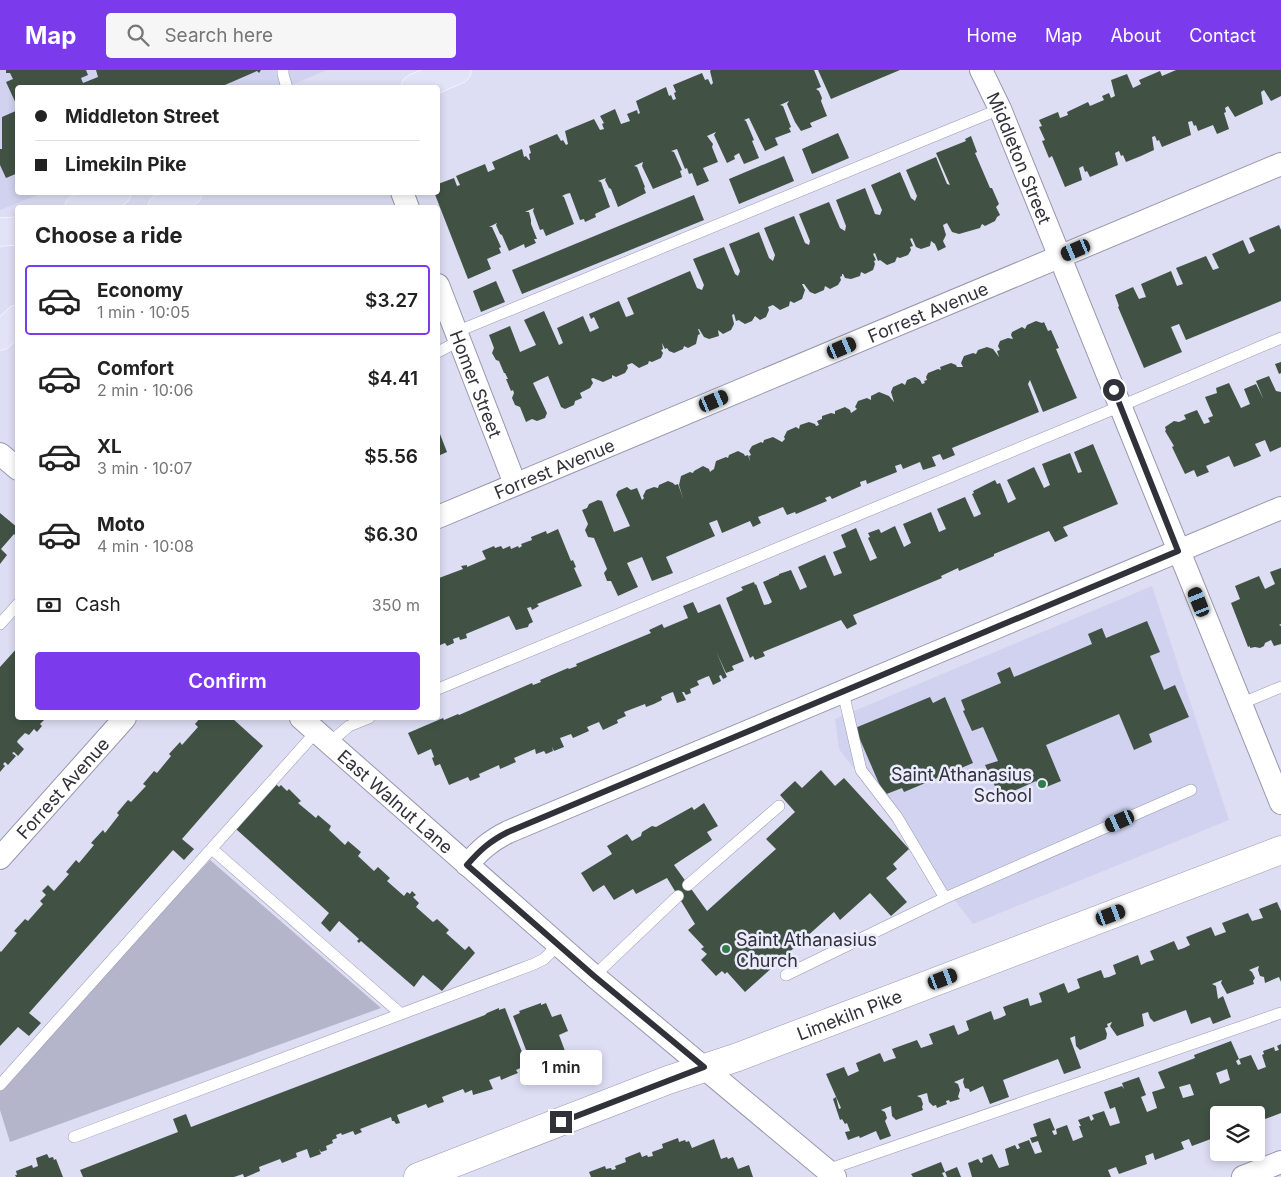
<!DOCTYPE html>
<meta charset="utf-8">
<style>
body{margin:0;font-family:Inter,sans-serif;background:#f6f6f6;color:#222;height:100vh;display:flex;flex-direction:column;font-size:19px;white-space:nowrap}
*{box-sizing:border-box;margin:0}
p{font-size:16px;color:#767676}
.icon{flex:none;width:28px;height:28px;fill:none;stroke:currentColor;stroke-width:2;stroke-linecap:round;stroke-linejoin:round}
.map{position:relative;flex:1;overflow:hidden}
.panel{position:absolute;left:15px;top:135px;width:425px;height:515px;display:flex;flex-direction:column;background:#fff;border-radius:5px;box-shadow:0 2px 8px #0003}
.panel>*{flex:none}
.top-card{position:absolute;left:15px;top:15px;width:425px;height:110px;border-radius:5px;box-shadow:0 2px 8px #0003;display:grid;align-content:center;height:110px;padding:0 20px;background:#fff}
.buttons{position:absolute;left:1210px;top:1036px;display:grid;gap:10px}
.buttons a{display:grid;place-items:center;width:55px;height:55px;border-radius:5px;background:#fff;box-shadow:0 2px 8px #0003;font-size:25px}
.end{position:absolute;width:22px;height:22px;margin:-11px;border:6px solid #313139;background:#fff;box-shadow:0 0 0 2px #fff}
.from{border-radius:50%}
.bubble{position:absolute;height:35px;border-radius:5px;background:#fff;box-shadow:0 2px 8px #0003;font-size:16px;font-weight:600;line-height:35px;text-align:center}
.car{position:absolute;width:15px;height:30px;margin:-15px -8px;border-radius:6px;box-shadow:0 0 4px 1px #0007;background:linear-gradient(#222 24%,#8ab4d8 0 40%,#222 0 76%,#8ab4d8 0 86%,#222 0)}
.top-card b{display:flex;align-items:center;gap:18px;height:48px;font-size:19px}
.top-card b+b{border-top:1px solid #e0e0e0}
.top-card i{width:12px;height:12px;background:#222}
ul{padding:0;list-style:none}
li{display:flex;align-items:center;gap:15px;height:70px;margin:0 10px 8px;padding:0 10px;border:2px solid transparent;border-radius:5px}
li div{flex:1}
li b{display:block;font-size:19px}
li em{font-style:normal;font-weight:600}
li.current{border-color:#7c3aed}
li>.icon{width:45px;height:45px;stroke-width:1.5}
h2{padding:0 20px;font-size:22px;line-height:60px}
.pay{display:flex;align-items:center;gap:12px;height:55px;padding:0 20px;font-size:19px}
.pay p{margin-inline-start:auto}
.action{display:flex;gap:10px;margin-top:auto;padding:10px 20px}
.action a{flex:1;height:58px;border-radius:5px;background:#7c3aed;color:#fff;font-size:20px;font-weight:600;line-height:58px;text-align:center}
header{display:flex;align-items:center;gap:30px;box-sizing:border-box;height:70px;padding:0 25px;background:#7c3aed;color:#fff}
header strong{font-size:24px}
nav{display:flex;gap:28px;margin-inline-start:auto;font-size:18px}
.search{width:350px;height:45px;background:#f6f6f6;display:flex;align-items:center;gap:12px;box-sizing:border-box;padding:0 18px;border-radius:5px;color:#767676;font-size:19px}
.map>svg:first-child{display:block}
.built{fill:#d0d2ef}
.green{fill:#b4b5ca}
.building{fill:#415245;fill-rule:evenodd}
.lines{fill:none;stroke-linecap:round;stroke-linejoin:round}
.service-casing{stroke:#9798ac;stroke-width:12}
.minor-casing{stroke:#9798ac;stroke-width:24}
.tertiary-casing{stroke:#9798ac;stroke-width:29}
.primary-casing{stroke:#fff;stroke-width:29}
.service{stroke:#fff;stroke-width:11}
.minor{stroke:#fff;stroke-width:22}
.tertiary{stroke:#fff;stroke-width:28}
.primary{stroke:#e2e3f7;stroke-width:28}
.route{stroke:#313139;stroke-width:6}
.poi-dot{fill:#307c4a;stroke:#eaecfd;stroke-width:2}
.labels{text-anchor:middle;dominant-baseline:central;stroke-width:5;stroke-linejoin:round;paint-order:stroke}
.street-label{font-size:18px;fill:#313139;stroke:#eaecfd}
.poi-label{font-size:18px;fill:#313139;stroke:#eaecfd;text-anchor:end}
</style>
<header>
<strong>Map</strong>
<div class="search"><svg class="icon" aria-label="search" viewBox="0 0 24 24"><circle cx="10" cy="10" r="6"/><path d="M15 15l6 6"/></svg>Search here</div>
<nav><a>Home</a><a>Map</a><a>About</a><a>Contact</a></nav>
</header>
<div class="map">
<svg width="1281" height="1107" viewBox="0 0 1281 1107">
<rect width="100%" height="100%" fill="#dddef4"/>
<!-- built -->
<g class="built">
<polygon points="0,0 327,0 286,17 18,18 18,122 42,123 0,140"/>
<polygon points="1152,516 1229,750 973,854 839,679 835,649"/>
</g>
<!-- green -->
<polygon class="green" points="210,790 381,938 10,1072 0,1040 0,1015"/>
<!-- building -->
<g class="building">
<polygon points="6,0 86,0 88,5 81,8 83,13 98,7 96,0 261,0 259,3 257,1 218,18 18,18 18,38 6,12 13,9 10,3 6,3"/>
<polygon points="711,0 814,0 821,17 816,19 819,21 822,28 821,31 827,46 810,53 812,57 801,61 795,52 787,34 789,31 780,35 783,36 791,57 789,58 791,62 775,68 778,75 765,81 749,48 744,50 746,51 754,70 752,71 759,88 744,94 739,83 734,86 735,89 727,93 714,65 716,62 707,66 713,74 712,77 718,92 703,98 709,111 697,116 692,103 689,104 687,98 685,99 677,79 671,81 674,82 682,100 680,101 682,107 653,119 642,96 643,92 634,96 637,97 645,117 644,118 646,123 618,137 611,119 609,118 605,110 606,108 598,111 601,112 610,137 595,144 596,147 585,152 584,149 580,150 570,123 566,124 562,126 564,127 574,154 546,166 543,159 540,160 533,141 534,138 525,142 529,142 531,150 531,154 537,169 534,169 536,173 525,178 524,174 509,181 502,165 500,164 496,155 497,153 489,157 492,157 501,177 499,178 501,183 487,189 491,199 468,209 434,122 438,122 438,114 454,108 457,116 460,115 456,106 485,94 488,102 495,99 492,92 522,79 524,87 526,86 529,90 530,90 529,84 531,83 529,76 557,64 561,71 563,70 566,75 568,74 565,61 594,49 600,60 604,59 602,54 604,53 600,46 615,39 621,54 630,51 627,44 637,40 638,44 640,43 636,31 666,17 669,26 671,25 673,30 676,29 674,23 676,22 673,15 702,3 705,10 708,9 711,15 713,13 710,1"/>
<polygon points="818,0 900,0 831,29"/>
<polygon points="1176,0 1281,0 1281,26 1271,31 1264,20 1261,22 1263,34 1235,47 1228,36 1225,38 1226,42 1224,43 1229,59 1217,64 1213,55 1198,61 1196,55 1194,56 1192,51 1188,52 1191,65 1162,77 1159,70 1157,71 1155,66 1152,67 1154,80 1141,86 1126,92 1123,85 1121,86 1119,81 1115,83 1118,95 1090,107 1087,101 1085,102 1083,96 1079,98 1082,110 1065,117 1052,86 1049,88 1042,71 1045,70 1039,57 1042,56 1039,50 1058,42 1060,48 1068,45 1067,42 1088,32 1090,36 1104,30 1102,26 1109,23 1111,28 1115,26 1111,10 1127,4 1133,18 1141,14 1139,10 1160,1 1162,6"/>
<polygon points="18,40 18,103 6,108 0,95 0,79 2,79 2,47"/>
<polygon points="838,63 849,88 812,104 802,79"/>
<polygon points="971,66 977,82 975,83 990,118 992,118 999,134 996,137 1000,145 997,147 995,151 985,156 982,154 980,158 959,164 952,162 947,153 943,155 946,165 943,171 946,177 938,181 935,174 931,171 930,176 921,179 916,177 912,168 910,169 913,176 910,177 911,180 908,185 900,188 897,187 895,192 887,195 880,190 878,191 875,183 873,184 876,190 874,191 875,194 873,200 865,204 861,202 860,206 851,209 845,208 843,204 842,204 842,206 840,207 841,210 838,215 830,219 825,216 824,220 815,224 810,222 804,214 802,214 805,220 802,229 794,233 790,231 789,236 780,240 773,235 768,237 769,240 766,247 760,250 755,246 752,251 745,254 740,251 739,250 736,251 734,244 732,245 734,254 731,260 723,264 718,260 719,266 709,269 704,267 699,259 698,259 700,264 698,265 696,274 688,278 684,276 683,279 674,283 669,281 667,278 665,279 662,273 663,279 661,280 663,283 661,288 652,292 649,291 648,294 639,298 632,293 627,295 628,298 625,303 616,307 612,305 612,308 603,312 593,308 591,309 593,313 590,318 580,323 582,328 575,331 574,335 565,339 561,337 548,306 533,313 547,343 545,348 537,351 532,349 526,352 520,337 515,335 512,328 514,323 513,320 511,321 506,309 508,309 505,303 504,303 499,291 496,290 492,283 494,278 489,265 510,256 520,282 536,275 524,250 544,241 559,275 563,273 557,258 583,246 590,262 599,258 594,247 591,249 589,244 619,231 626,247 629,246 634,244 627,228 690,201 697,218 702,220 704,215 693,189 724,177 735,204 738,206 740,201 729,174 759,162 769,188 773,191 775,185 764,158 794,146 805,173 809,175 810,171 799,144 829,132 840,158 845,161 846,156 836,130 865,118 875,144 880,145 882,140 871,115 900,102 911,128 915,131 917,126 906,100 936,87 947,114 950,115 936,83 966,71 965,69"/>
<polygon points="784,86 794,111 739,134 729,109"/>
<polygon points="694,125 704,150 522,224 512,200"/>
<polygon points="1279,155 1281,160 1281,231 1186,270 1179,254 1171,257 1182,282 1144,298 1118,237 1119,236 1115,225 1133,217 1139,229 1142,228 1146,227 1141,214 1171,201 1177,216 1183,214 1176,198 1206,186 1213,200 1219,198 1212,184 1243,170 1249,184 1255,181 1249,168"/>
<polygon points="496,211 505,232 481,242 473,221"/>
<polygon points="1036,251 1042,253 1044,252 1048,261 1051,260 1059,278 1056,279 1077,328 1043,342 1030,310 1028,314 1039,342 952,378 955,385 943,390 940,384 932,387 936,396 923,400 920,392 903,399 901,394 895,396 897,402 867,414 866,410 860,412 861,416 832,429 830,426 825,428 827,431 796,444 795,442 787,445 783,437 758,447 761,453 753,457 750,451 722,463 717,450 709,453 715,466 666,487 673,503 652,511 642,487 627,493 638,517 618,526 611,511 607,511 604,503 607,499 594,468 588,467 585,460 588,454 582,440 587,438 589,434 598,430 602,431 614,462 630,456 616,425 618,421 627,417 631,420 637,418 642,430 644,428 643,426 646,420 654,417 658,418 659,415 668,411 673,413 675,415 678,414 683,428 679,415 681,406 690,402 693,403 694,401 703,396 709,399 710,402 711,401 714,399 716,391 726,387 728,388 729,385 738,381 744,384 745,386 748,385 750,391 749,386 751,385 749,381 752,376 761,372 763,373 764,370 773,367 782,372 785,369 784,367 787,361 796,357 799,359 800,355 809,352 815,354 816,356 819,355 817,351 822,349 822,346 831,343 835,344 835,341 845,337 850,340 851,343 857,339 855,337 858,331 867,328 871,330 871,326 879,322 889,326 894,332 891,322 893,317 902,313 905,315 907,310 915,307 920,310 922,314 925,313 924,311 927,310 926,307 928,303 938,299 941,300 940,297 951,293 956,295 957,297 963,297 961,293 964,286 973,283 976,284 978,280 987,277 993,279 999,287 997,281 1000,280 998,276 1000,271 1008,268 1013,269 1011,265 1012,262 1022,257 1025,259 1027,255"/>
<polygon points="1281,292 1281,303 1279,304 1275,294"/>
<polygon points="1269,306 1276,321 1281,322 1281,377 1270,382 1265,370 1255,374 1261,386 1247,392 1234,397 1229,386 1206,396 1209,402 1197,407 1194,400 1185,404 1172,377 1174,376 1165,361 1166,360 1165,357 1174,351 1179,352 1186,349 1184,345 1197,340 1204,354 1210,352 1208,348 1213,346 1205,327 1217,323 1216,318 1229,313 1241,338 1250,334 1244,319 1256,314 1263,328 1256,311"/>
<polygon points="438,359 447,382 438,386"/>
<polygon points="1093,374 1118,434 1063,457 1068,466 1055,472 1049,461 994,484 994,486 959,501 958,498 941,506 942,508 853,545 857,554 847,559 841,550 763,582 765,586 755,590 753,586 750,588 726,528 743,520 741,517 754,512 755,515 756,514 764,535 769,534 772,532 763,512 779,505 779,504 791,500 800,520 807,517 798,497 825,485 834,506 842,503 833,482 846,477 841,465 856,458 870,491 877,488 868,468 870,467 868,463 879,459 881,463 895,456 904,477 911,473 903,454 931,442 939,462 946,459 937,439 965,427 974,447 977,446 981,444 972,424 974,423 973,421 995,410 997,414 1000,413 1008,433 1016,429 1007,410 1034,397 1044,418 1050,415 1042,394 1070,383 1078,403 1082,402 1074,382"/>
<polygon points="0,443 18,458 18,462 15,465 14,464 1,479 7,485 0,494"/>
<polygon points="558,459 571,491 573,490 576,497 574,498 582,516 537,534 539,536 532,540 531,537 527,538 533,552 529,554 528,557 516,560 509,546 466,564 467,568 460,570 459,567 453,569 454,573 447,576 445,573 438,576 438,505 439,508 463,499 461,496 467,495 467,497 486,489 482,481 494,476 495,478 501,476 503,479 510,476 511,479 518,476 519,478 522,476 521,474 532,470 531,467 546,461 547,464"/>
<polygon points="1281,498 1281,554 1279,555 1281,556 1281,574 1274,576 1271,570 1265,573 1264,576 1260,578 1255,577 1250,578 1250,576 1248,577 1231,533 1240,529 1235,516 1259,506 1265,519 1275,514 1270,502"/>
<polygon points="693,532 698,543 720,534 744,591 732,596 734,600 726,603 716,581 727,607 723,609 721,605 719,606 721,611 713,615 709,606 706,607 697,611 699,615 690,619 691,623 686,625 684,622 682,622 686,630 677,633 673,622 670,623 661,627 662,630 654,634 646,637 645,634 624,642 626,646 617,650 618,653 603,660 599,652 587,657 589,661 573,668 571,664 560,668 564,677 554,681 552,677 553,681 546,684 544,681 536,684 535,679 514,688 516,692 507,696 500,699 499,695 479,704 480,707 470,711 468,707 449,715 440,694 435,696 432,688 434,687 431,679 418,685 408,663 443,648 444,650 458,644 459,645 532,613 533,615 541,612 540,610 568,598 569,599 577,596 576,594 651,563 649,560 662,554 664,558 688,548 683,536"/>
<polygon points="1147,551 1160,582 1150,586 1164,620 1175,615 1189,647 1149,664 1152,672 1134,680 1119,644 1046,675 1061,711 1044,718 1043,716 1039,718 1036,711 1000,727 985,695 998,691 983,657 972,661 963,641 965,640 961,630 1001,613 997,603 1010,597 1014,607 1092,574 1088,564 1102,558 1106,568"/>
<polygon points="18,577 18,648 46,648 40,654 42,656 37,662 34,659 29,665 25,663 18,670 17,672 24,679 18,686 14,682 12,683 16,686 8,695 5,692 3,694 5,696 0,702 0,597"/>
<polygon points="930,627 933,633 945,627 973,693 904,722 902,718 884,725 855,658"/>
<polygon points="200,648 232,648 263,676 182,769 194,779 184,790 173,780 29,943 41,953 29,966 18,957 0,976 0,881 1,882 17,863 14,861 25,849 28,851 43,834 40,831 46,825 42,821 48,815 54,821 69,804 66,802 76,790 79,793 94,775 91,773 103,760 105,763 119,745 117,743 128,730 131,732 146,716 143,714 154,701 157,703 171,686 169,684 180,672 182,675 198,657 195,654"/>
<polygon points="821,700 835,716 844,708 909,779 893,794 897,799 886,808 907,832 891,846 870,823 840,850 834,842 745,922 727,902 725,904 722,901 716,906 701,890 707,884 701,879 704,877 688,860 695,854 667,808 636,824 633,819 614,830 604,815 593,822 581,803 612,784 607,776 627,764 632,771 641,766 642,762 652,756 656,757 692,737 694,740 704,733 718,756 707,762 712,770 674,795 707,841 776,779 766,769 795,742 780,725 795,711 802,718"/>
<polygon points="276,714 279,717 281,715 287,721 289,719 301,731 298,733 316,748 318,745 331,756 329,760 345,775 348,771 361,782 358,786 374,801 378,797 390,808 387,811 404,826 407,822 410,824 412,821 416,825 413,827 419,833 416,837 433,852 437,849 449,860 446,863 465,880 469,876 475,883 442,921 423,905 414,917 361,871 359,873 357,871 359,869 339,851 330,862 321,853 329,843 236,759"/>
<polygon points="1277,832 1281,841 1281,912 1279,907 1265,913 1264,907 1260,906 1258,900 1259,896 1249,900 1252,902 1255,908 1253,911 1254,914 1227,924 1221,913 1222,910 1212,914 1216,916 1218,929 1223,926 1231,947 1213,954 1210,947 1191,954 1186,940 1154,952 1150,948 1148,942 1142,944 1144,956 1117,966 1110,956 1112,952 1107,954 1108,957 1105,958 1107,964 1106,969 1080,980 1076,976 1075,966 1070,968 1081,998 1064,1004 1058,989 1003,1010 1009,1027 990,1034 983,1016 970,1022 969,1019 965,1018 963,1012 964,1008 954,1012 958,1014 960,1020 958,1027 960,1029 950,1032 949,1030 946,1031 947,1034 937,1038 936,1035 933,1036 929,1032 927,1023 917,1026 921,1028 923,1034 922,1037 923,1040 896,1050 892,1046 891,1036 881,1040 885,1042 887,1048 885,1051 891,1066 880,1070 876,1061 860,1068 859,1066 848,1070 845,1062 850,1061 847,1053 845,1054 842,1049 840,1050 833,1029 836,1027 839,1039 841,1038 826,1004 844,997 848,1006 859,1001 856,993 880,983 884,992 889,990 896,988 892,979 917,970 921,978 933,974 929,964 954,955 958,965 969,960 966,951 991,941 994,950 1000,948 1006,945 1003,937 1028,928 1030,936 1042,932 1039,923 1064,913 1068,923 1080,918 1077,909 1101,900 1104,908 1109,907 1116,904 1113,895 1138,885 1141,895 1147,892 1154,890 1150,881 1174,871 1178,880 1184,878 1190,875 1186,867 1211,857 1215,866 1226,862 1222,853 1248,843 1252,851 1263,848 1259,839"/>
<polygon points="541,933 541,935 546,933 552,947 561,944 568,961 559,965 565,981 562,982 567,994 539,1005 534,992 531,993 513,946 520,943 519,941"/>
<polygon points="499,938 499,940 505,938 527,995 516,1000 518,1003 501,1010 500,1006 489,1010 493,1019 473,1025 472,1020 465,1023 463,1019 442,1027 444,1032 435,1035 428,1038 426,1034 397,1045 400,1053 396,1054 394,1051 392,1051 391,1047 360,1059 362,1062 355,1065 353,1061 342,1065 341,1063 336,1065 337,1068 332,1070 333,1073 326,1076 327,1080 321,1082 319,1079 321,1084 310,1088 307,1079 296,1083 297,1087 282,1093 280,1089 259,1097 260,1101 246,1107 244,1107 243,1104 234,1107 83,1107 80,1100 178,1062 173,1049 186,1044 191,1057 485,945 487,943"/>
<path d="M1231,971L1239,989L1236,991L1238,995L1241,994L1239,989L1251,985L1258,1000L1266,997L1262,985L1264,984L1263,981L1274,977L1275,981L1279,980L1277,976L1281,974V1043L1265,1049L1262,1041L1255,1045H1219V1058H1217L1219,1066L1192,1076L1189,1069L1181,1072L1184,1079L1155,1090L1153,1083L1145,1086L1147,1094L1119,1104L1116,1097L1108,1100L1111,1107H972L968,1093L978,1089L981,1093L983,1092L982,1088L992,1084L999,1098L1009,1095L1005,1079L1015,1075L1017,1079H1018L1020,1078L1018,1074L1029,1070L1035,1084L1042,1082L1038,1071L1032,1073L1030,1068L1037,1066L1033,1054L1050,1048L1055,1060L1052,1061L1054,1065L1057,1064L1056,1059L1067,1055L1073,1071L1083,1067L1079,1056H1081L1078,1050L1089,1046L1091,1051L1094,1049L1092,1045L1104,1041L1110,1056L1120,1053L1115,1037L1110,1039L1104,1022L1122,1016L1124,1019L1122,1013L1139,1007L1146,1025L1141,1027L1147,1042L1157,1038L1152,1022L1165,1018L1158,1002L1195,988L1194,985ZM1227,999L1230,1010L1220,1014L1216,1003ZM1190,1014L1194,1025L1183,1028L1179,1017Z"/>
<polygon points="678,1068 679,1072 685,1070 686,1072 689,1071 692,1078 714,1069 721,1089 727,1087 728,1089 733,1087 738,1099 749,1095 753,1107 591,1107 589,1102 605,1096 606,1099 611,1098 612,1100 616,1099 615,1096 626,1092 625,1088 640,1082 642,1087 647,1085 648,1087 653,1086 652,1082 663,1078 662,1074"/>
<polygon points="47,1084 49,1088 53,1087 54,1090 56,1089 63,1107 16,1107 15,1105 17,1105 16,1101 32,1095 33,1098 38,1096 36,1088"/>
<polygon points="941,1092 945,1102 942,1103 944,1107 913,1107 911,1104"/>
<polygon points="957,1097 961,1107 947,1107 945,1102"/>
</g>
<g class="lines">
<defs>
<g id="service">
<polyline points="283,0 283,4 287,18"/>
<polyline points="456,262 1000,39"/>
<polyline points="438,282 459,271"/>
<polyline points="0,554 18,534"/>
<polyline points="438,619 1121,336 1281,268"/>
<polyline points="843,622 861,700 897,747 945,828 1191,720"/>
<polyline points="1240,634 1281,617"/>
<polyline points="329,673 349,656 369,648"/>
<polyline points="212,779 401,944"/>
<polyline points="688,815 779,736"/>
<polyline points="786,905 945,828"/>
<polyline points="594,906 678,826"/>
<polyline points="0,1015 316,662"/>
<polyline points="74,1067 534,894 544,889 559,874"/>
<polyline points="827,1100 1281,943"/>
</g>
<g id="minor">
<path id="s1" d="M981,0L1000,39L1281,733"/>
<polyline points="402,122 408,138"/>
<path id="s2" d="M438,215L515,414"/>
<polyline points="0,384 18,399"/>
<path id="s3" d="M438,447L1281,94"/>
<path id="s4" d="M301,648L594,906L835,1107"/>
<path id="s5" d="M0,788L125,648"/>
<path d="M467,795C480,780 490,771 508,762L1281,438"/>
<polyline points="1243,1107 1281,1092"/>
</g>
<g id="tertiary">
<path id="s6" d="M418,1107L668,1010L738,987L1281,780"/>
</g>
<g id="primary">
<polyline points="415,18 457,0"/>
<polyline points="79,138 117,122"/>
<polyline points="162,138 188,122"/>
<polyline points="0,162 18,161"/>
<polyline points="0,266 18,249"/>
</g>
</defs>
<!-- service casing -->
<use href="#service" class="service-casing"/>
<!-- minor casing -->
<use href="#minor" class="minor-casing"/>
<!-- tertiary casing -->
<use href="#tertiary" class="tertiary-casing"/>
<!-- primary casing -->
<use href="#primary" class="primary-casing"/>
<!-- service -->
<use href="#service" class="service"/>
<!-- minor -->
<use href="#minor" class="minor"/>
<!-- tertiary -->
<use href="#tertiary" class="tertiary"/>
<!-- primary -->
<use href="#primary" class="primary"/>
</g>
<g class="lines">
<!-- route -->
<path class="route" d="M561,1052L704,997L594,906L467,795C480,780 490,771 508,762L1178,481L1114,320"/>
</g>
<!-- markers -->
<g class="poi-dot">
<circle cx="1042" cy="714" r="5"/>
<circle cx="726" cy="879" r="5"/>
</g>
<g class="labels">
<!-- street labels -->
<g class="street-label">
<text stroke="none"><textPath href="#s1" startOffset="96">Middleton Street</textPath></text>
<text stroke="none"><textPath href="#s3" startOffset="531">Forrest Avenue</textPath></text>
<text stroke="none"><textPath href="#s2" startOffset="106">Homer Street</textPath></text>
<text stroke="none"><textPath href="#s3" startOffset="126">Forrest Avenue</textPath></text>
<text stroke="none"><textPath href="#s5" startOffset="94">Forrest Avenue</textPath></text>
<text stroke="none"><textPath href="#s4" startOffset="126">East Walnut Lane</textPath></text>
<text stroke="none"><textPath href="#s6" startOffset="461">Limekiln Pike</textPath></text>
</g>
<!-- poi labels -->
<g class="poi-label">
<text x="1032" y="704">Saint Athanasius<tspan x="1032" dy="21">School</tspan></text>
<text x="736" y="869" text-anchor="start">Saint Athanasius<tspan x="736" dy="21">Church</tspan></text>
</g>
</g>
</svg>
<div class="buttons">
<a><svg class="icon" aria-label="layers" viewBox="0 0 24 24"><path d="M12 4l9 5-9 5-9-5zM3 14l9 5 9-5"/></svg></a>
</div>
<i class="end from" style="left:1114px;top:320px"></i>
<i class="end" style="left:561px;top:1052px"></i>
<div class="bubble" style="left:520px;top:980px;width:82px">1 min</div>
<i class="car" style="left:1076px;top:180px;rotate:247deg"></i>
<i class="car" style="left:842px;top:278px;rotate:67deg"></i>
<i class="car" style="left:714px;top:331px;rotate:67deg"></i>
<i class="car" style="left:1199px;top:532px;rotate:338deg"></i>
<i class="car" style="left:1120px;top:751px;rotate:246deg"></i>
<i class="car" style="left:1111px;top:845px;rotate:69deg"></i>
<i class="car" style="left:943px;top:909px;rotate:69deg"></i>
<div class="top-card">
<b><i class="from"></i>Middleton Street</b>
<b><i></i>Limekiln Pike</b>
</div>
<section class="panel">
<h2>Choose a ride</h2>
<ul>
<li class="current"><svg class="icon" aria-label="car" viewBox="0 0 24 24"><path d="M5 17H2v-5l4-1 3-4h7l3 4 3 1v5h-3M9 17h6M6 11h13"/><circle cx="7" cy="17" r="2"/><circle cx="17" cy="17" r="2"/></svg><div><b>Economy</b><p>1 min · 10:05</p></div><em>$3.27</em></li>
<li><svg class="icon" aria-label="car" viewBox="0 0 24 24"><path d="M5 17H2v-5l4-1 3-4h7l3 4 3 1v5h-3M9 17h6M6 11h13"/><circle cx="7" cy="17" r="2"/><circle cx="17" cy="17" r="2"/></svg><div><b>Comfort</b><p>2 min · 10:06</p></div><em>$4.41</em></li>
<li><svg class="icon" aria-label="car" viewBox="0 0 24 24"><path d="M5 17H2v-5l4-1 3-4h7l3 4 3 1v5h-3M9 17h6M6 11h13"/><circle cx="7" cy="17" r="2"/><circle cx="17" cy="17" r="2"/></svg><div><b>XL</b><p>3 min · 10:07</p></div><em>$5.56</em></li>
<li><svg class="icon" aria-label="car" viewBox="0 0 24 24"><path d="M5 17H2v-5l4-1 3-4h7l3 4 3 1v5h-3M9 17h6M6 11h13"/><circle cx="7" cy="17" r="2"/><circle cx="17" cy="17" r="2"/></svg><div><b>Moto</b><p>4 min · 10:08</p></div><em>$6.30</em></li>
</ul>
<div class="pay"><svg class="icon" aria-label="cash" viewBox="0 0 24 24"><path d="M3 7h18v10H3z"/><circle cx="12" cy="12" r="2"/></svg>Cash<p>350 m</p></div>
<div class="action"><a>Confirm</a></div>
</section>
</div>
